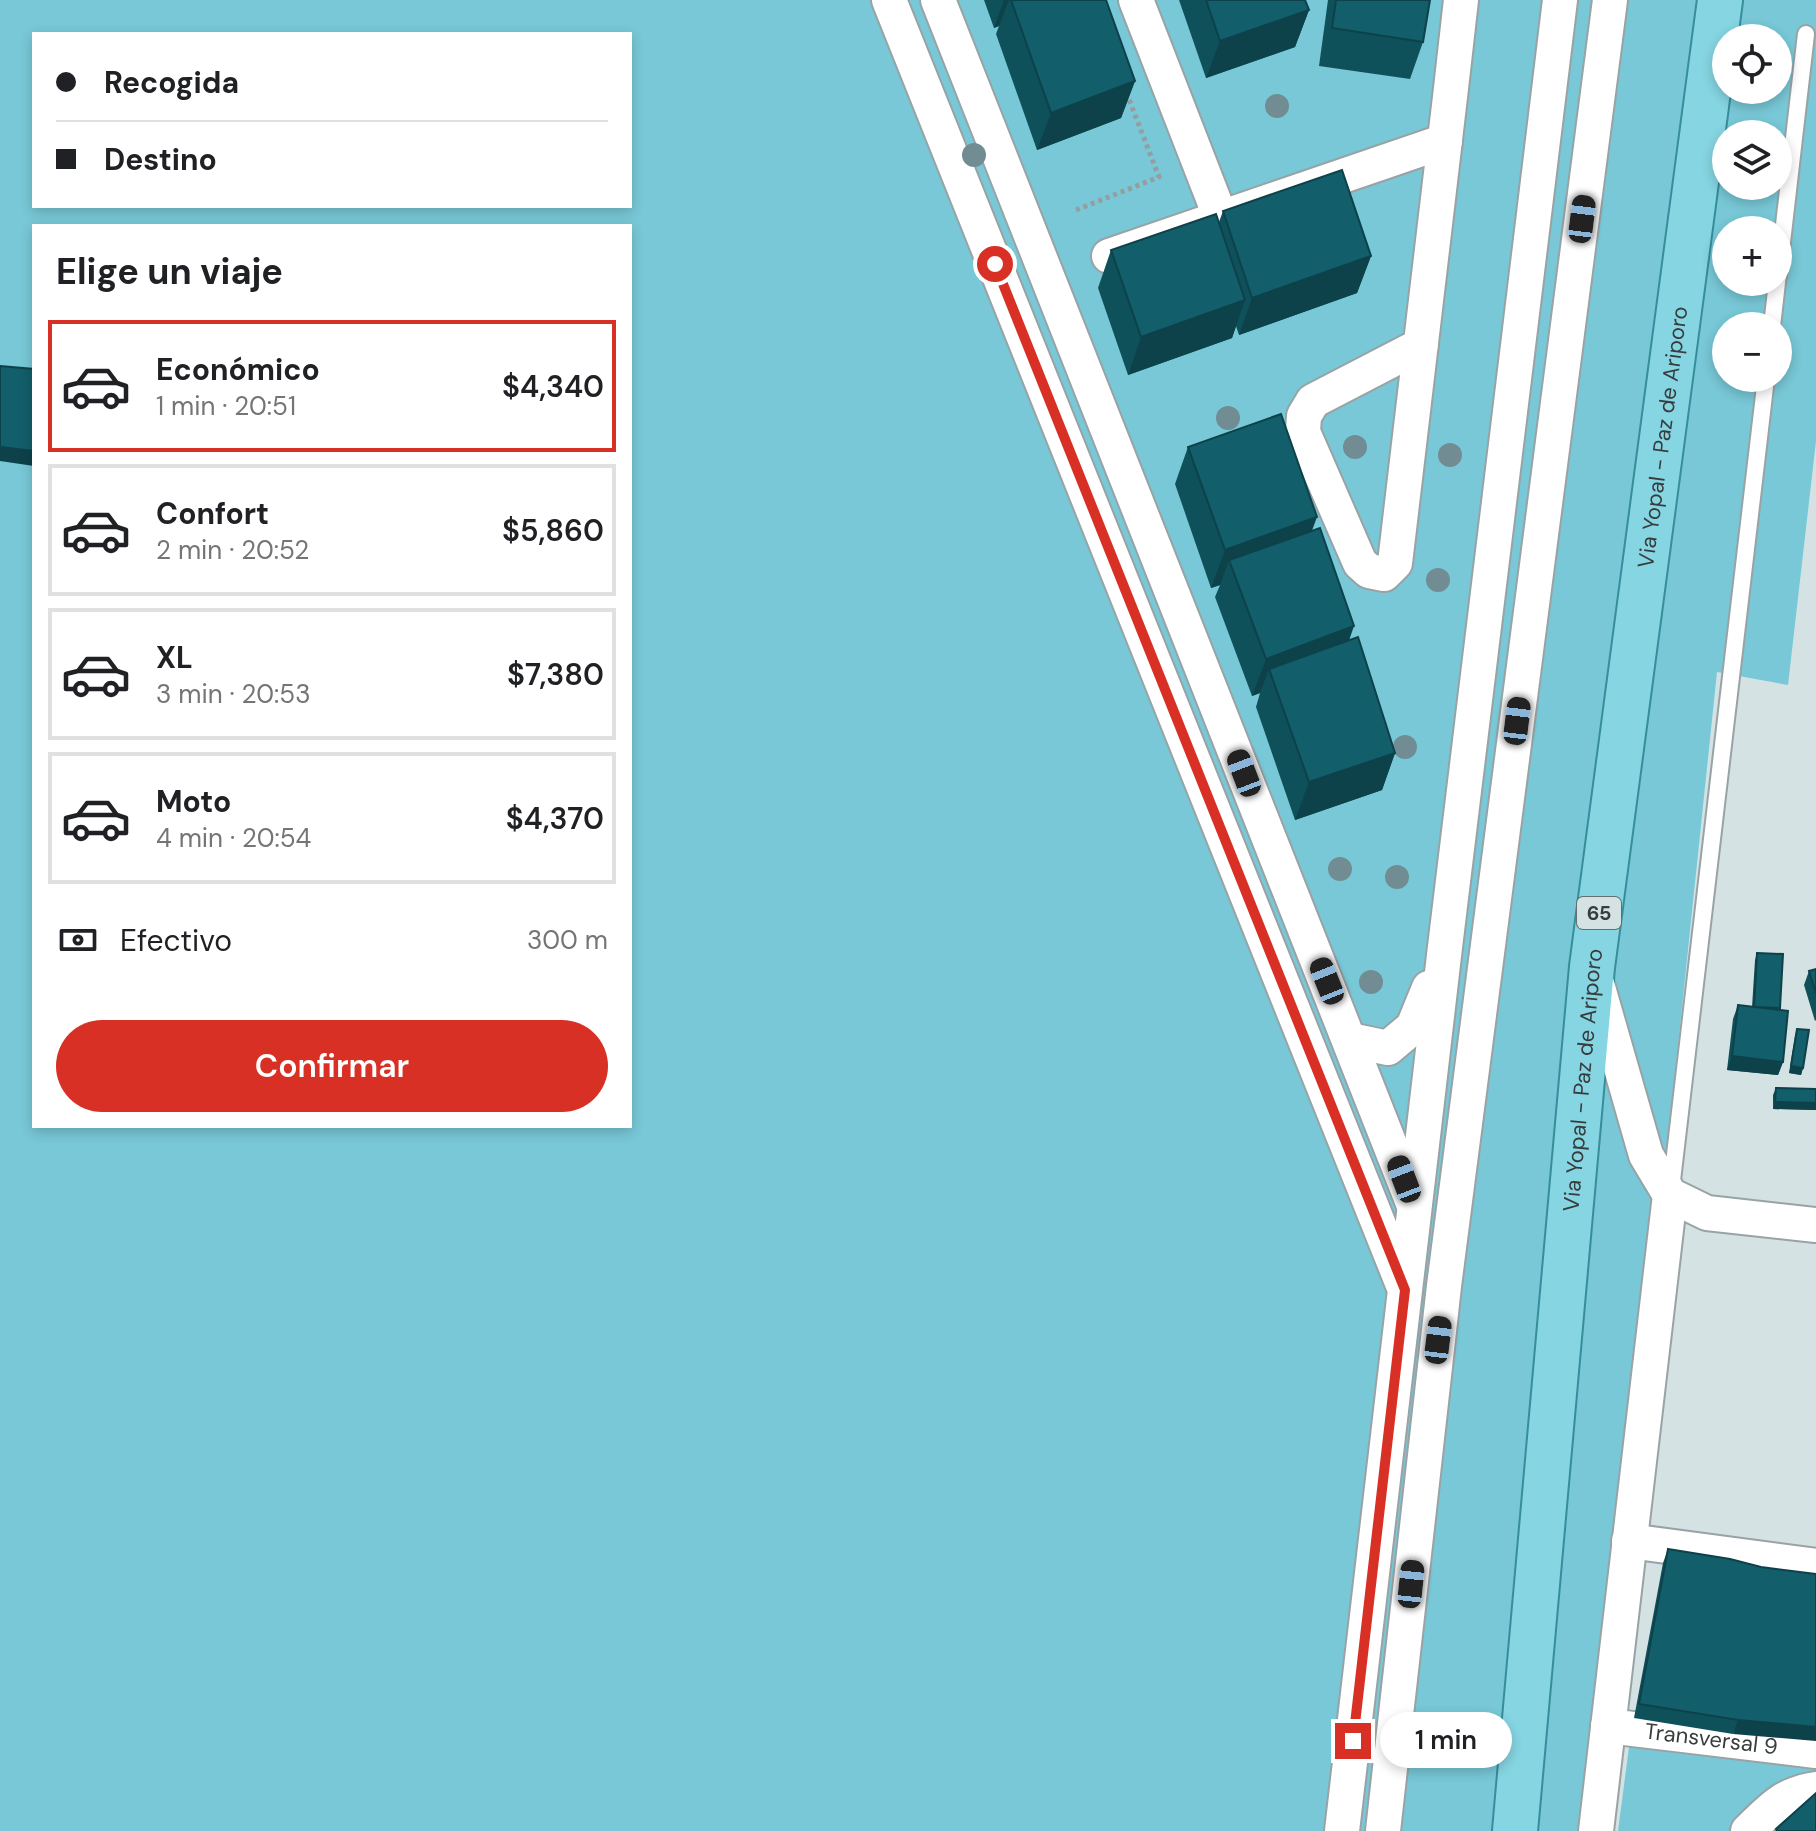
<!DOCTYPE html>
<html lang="es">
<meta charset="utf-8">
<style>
body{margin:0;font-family:"DM Sans",sans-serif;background:#f2f2f2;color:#202124;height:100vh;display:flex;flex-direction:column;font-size:30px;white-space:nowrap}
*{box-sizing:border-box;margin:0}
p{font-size:26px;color:#757577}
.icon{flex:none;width:44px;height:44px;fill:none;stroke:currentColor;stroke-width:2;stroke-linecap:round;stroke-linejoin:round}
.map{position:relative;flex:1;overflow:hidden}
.sheet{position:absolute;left:32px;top:224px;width:600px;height:904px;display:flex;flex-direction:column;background:#fff;border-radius:0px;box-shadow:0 4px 12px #0003}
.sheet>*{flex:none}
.banner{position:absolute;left:32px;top:32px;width:600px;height:176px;border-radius:0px;box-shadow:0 4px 12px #0003;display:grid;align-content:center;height:176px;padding:0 24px;background:#fff}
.buttons{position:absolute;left:1712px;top:24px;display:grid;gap:16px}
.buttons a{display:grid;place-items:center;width:80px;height:80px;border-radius:50%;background:#fff;box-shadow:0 4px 12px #0003;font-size:40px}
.end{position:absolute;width:36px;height:36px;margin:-18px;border:10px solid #d93025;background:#fff;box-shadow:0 0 0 4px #fff}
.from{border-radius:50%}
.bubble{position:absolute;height:56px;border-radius:28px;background:#fff;box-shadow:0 4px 12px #0003;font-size:26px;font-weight:600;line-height:56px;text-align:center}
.car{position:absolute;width:24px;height:48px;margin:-24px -12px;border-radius:10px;box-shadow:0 0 6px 2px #0007;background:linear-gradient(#222 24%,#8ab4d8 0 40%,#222 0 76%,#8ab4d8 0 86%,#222 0)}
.banner b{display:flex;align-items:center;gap:28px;height:76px;font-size:30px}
.banner b+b{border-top:2px solid #e0e0e0}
.banner i{width:20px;height:20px;background:#202124}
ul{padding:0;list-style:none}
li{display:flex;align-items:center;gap:24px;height:132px;margin:0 16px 12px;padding:0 8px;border:4px solid #e0e0e0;border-radius:0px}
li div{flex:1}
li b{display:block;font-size:30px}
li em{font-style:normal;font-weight:600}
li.on{border-color:#d93025}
li>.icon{width:72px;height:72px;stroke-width:1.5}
h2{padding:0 24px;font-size:36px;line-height:96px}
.pay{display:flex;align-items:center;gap:20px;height:88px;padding:0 24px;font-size:30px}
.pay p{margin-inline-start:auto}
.primary-button{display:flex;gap:16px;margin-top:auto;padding:16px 24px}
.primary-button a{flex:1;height:92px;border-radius:48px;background:#d93025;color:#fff;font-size:32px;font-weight:600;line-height:92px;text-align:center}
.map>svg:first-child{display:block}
.green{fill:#78c8d7;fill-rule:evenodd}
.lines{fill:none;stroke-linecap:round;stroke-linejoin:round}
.lane-casing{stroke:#98a3a6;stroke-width:20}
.street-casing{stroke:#98a3a6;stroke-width:38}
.primary-casing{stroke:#368d9c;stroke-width:48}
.path{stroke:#949d9f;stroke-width:5;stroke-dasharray:4 4;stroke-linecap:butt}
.lane{stroke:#fff;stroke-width:16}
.street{stroke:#fff;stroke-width:34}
.primary{stroke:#86d5e2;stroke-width:44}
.tree{fill:#718d93}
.wall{fill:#0f515b}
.shaded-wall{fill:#0d424a}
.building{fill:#125e6a;stroke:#0d424a;stroke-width:2}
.route{stroke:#d93025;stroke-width:10}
.labels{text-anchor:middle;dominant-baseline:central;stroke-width:8;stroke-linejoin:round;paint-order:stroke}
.shield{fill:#d5e2e4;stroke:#666e6f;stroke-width:2}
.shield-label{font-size:20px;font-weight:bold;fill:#373c3d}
.street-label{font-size:22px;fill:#373c3d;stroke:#d5e2e4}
</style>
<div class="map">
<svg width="1816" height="1831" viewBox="0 0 1816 1831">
<rect width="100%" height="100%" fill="#d5e2e4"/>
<!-- green -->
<g class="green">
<path d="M0,0H1816V441L1788,685L1717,672L1665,1170L1590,1831H0ZM34,34H630V206H34ZM1726,38H1778V90H1726ZM1726,134H1778V186H1726ZM34,226H630V1126H34ZM1726,230H1778V282H1726ZM1726,326H1778V378H1726Z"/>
<polygon points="1632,1724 1816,1746 1816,1781 1765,1799 1731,1831 1618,1831"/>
</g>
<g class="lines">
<defs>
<g id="lane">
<polyline points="1778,277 1806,34"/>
<polyline points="1772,326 1777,282"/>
<polyline points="1671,1189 1766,378"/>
</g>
<g id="street">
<polyline points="889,0 1403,1285"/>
<polyline points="938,0 1413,1203"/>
<polyline points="1136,0 1220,216"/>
<polyline points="1109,256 1445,141"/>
<path d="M1421,345L1313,401L1304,416L1303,432L1360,563L1369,571L1384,574L1395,563C1417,376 1440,188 1461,0"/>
<polyline points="1597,984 1646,1155 1670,1195 1707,1213 1816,1225"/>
<polyline points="1350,1040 1388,1048 1413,1027 1429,988"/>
<polyline points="1629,1541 1816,1566"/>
<path id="s1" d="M1608,1726L1816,1751"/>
<polyline points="1342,1831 1445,947 1560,0"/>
<polyline points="1383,1831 1444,1286 1610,0"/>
<polyline points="1596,1831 1670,1195"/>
<path d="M1748,1831C1772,1808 1783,1794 1816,1789"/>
</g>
<g id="primary">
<path id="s2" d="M1515,1831L1592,967L1720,0"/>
</g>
</defs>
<!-- lane casing -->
<use href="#lane" class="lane-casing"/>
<!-- street casing -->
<use href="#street" class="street-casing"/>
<!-- primary casing -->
<use href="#primary" class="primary-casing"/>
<!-- path -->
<polyline class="path" points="1076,210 1159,177 1127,94"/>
<!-- lane -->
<use href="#lane" class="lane"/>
<!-- street -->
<use href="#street" class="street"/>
<!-- primary -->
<use href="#primary" class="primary"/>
</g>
<!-- trees -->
<g class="tree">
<circle cx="1277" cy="106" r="12"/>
<circle cx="974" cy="155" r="12"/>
<circle cx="1228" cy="418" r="12"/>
<circle cx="1355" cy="447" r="12"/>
<circle cx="1450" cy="455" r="12"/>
<circle cx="1438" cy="580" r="12"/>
<circle cx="1405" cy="747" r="12"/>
<circle cx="1340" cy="869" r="12"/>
<circle cx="1397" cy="877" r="12"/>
<circle cx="1371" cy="982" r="12"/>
</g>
<!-- wall -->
<g class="wall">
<polygon points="984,0 1106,0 1135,81 1121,118 1037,150 996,34 999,26 994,28"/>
<polygon points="1179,0 1305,0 1309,10 1295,47 1206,78"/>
<polygon points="1328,0 1430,0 1423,42 1410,79 1319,66"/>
<polygon points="1223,211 1371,256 1357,293 1239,335 1236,326 1232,338 1128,375 1098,288 1111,250 1219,222"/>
<polygon points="1188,447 1312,531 1349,640 1395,753 1382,790 1295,820 1256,707 1260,693 1252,696 1215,597 1220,585 1211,588 1175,484"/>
<polygon points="1757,953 1779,1010 1783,1062 1778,1075 1727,1070 1733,1019 1738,1005 1752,1007 1755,960"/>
<polygon points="1816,969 1816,1020 1815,1021 1804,985 1809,971"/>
<polygon points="1797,1029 1803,1068 1801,1075 1789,1073 1795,1036"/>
<polygon points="1776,1088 1816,1089 1816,1110 1773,1109 1773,1095"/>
<polygon points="1668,1549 1761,1567 1816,1574 1733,1734 1634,1718 1663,1563"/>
</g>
<!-- shaded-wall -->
<g class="shaded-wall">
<polygon points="1004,0 1009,0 999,26 994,28"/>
<polygon points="1309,10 1295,47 1206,78 1220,41"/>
<polygon points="1135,81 1121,118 1037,150 1051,113"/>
<polygon points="1371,256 1357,293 1239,335 1252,298"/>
<polygon points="1245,300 1232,338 1128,375 1141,337"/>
<polygon points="0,447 34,451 34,466 0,461"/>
<polygon points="1317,517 1303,555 1229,560 1220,585 1211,588 1225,550"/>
<polygon points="1354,626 1341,664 1269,669 1260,693 1252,696 1266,659"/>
<polygon points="1395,753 1382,790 1295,820 1309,782"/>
<polygon points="1732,1056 1783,1062 1778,1075 1727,1070"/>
<polygon points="1791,1066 1803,1068 1801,1075 1789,1073"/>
<polygon points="1775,1102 1816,1103 1816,1110 1773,1109"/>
<polygon points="1738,1720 1816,1727 1816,1741 1733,1734"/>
</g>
<!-- building -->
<g class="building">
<polygon points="1011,0 1106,0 1135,81 1051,113"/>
<polygon points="1206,0 1305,0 1309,10 1220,41"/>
<polygon points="1336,0 1430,0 1423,42 1332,28"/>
<polygon points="1342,170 1371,256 1252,298 1223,211"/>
<polygon points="1216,214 1245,300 1141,337 1111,250"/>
<polygon points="0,366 34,369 34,451 0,447"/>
<polygon points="1281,414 1317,517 1225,550 1188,447"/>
<polygon points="1320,528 1354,626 1266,659 1229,560"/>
<polygon points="1358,637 1395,753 1309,782 1269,669"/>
<polygon points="1757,953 1783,954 1780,1008 1754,1007"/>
<polygon points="1816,969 1816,994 1809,971"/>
<polygon points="1738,1005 1788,1011 1783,1062 1732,1056"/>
<polygon points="1797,1029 1809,1030 1803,1068 1791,1066"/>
<polygon points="1776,1088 1816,1089 1816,1103 1775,1102"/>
<polygon points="1668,1549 1730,1559 1761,1567 1816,1574 1816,1727 1738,1720 1639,1704"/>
<polygon points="1816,1793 1816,1831 1777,1831 1776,1829"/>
</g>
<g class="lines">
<!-- route -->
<polyline class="route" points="995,264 1405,1290 1353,1741"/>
</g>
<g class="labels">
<!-- shield labels -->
<rect class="shield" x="1577" y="897" width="44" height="32" rx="6"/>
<g class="shield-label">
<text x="1599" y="913">65</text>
</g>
<!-- street labels -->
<g class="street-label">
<text stroke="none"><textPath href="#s2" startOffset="1402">Via Yopal - Paz de Ariporo</textPath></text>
<text stroke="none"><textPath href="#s2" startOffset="754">Via Yopal - Paz de Ariporo</textPath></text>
<text stroke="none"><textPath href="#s1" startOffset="104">Transversal 9</textPath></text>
</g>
</g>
</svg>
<div class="buttons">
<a><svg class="icon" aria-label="locate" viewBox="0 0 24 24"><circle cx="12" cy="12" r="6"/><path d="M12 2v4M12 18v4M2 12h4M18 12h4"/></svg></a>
<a><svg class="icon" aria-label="layers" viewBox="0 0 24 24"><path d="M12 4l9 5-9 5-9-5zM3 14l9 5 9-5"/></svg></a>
<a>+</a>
<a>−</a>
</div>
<i class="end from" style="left:995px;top:264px"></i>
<i class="end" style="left:1353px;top:1741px"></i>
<div class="bubble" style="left:1380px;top:1712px;width:132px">1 min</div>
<i class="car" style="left:1582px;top:219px;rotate:7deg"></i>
<i class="car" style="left:1517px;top:721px;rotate:7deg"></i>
<i class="car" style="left:1244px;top:773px;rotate:339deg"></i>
<i class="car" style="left:1327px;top:981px;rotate:338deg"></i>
<i class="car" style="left:1404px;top:1179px;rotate:339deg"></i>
<i class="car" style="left:1438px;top:1340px;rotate:7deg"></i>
<i class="car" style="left:1411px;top:1584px;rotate:6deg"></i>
<div class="banner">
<b><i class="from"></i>Recogida</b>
<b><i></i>Destino</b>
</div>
<section class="sheet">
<h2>Elige un viaje</h2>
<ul>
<li class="on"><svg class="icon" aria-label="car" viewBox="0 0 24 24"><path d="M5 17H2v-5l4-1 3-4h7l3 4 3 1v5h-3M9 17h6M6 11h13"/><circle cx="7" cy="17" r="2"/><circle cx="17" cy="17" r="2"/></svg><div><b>Económico</b><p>1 min · 20:51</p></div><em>$4,340</em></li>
<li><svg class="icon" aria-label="car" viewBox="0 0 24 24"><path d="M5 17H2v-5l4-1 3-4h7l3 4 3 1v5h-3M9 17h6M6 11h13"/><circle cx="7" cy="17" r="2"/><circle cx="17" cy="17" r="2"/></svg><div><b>Confort</b><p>2 min · 20:52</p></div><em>$5,860</em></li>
<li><svg class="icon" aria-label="car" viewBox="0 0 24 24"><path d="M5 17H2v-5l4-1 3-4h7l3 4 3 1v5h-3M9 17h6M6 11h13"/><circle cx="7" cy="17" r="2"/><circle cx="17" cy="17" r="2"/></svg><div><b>XL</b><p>3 min · 20:53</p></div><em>$7,380</em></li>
<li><svg class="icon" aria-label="car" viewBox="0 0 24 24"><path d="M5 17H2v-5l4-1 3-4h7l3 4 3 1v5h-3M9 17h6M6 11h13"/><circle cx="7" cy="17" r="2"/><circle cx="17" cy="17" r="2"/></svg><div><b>Moto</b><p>4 min · 20:54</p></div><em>$4,370</em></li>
</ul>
<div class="pay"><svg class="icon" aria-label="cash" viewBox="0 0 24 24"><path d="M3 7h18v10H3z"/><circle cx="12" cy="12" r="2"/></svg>Efectivo<p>300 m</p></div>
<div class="primary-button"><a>Confirmar</a></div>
</section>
</div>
